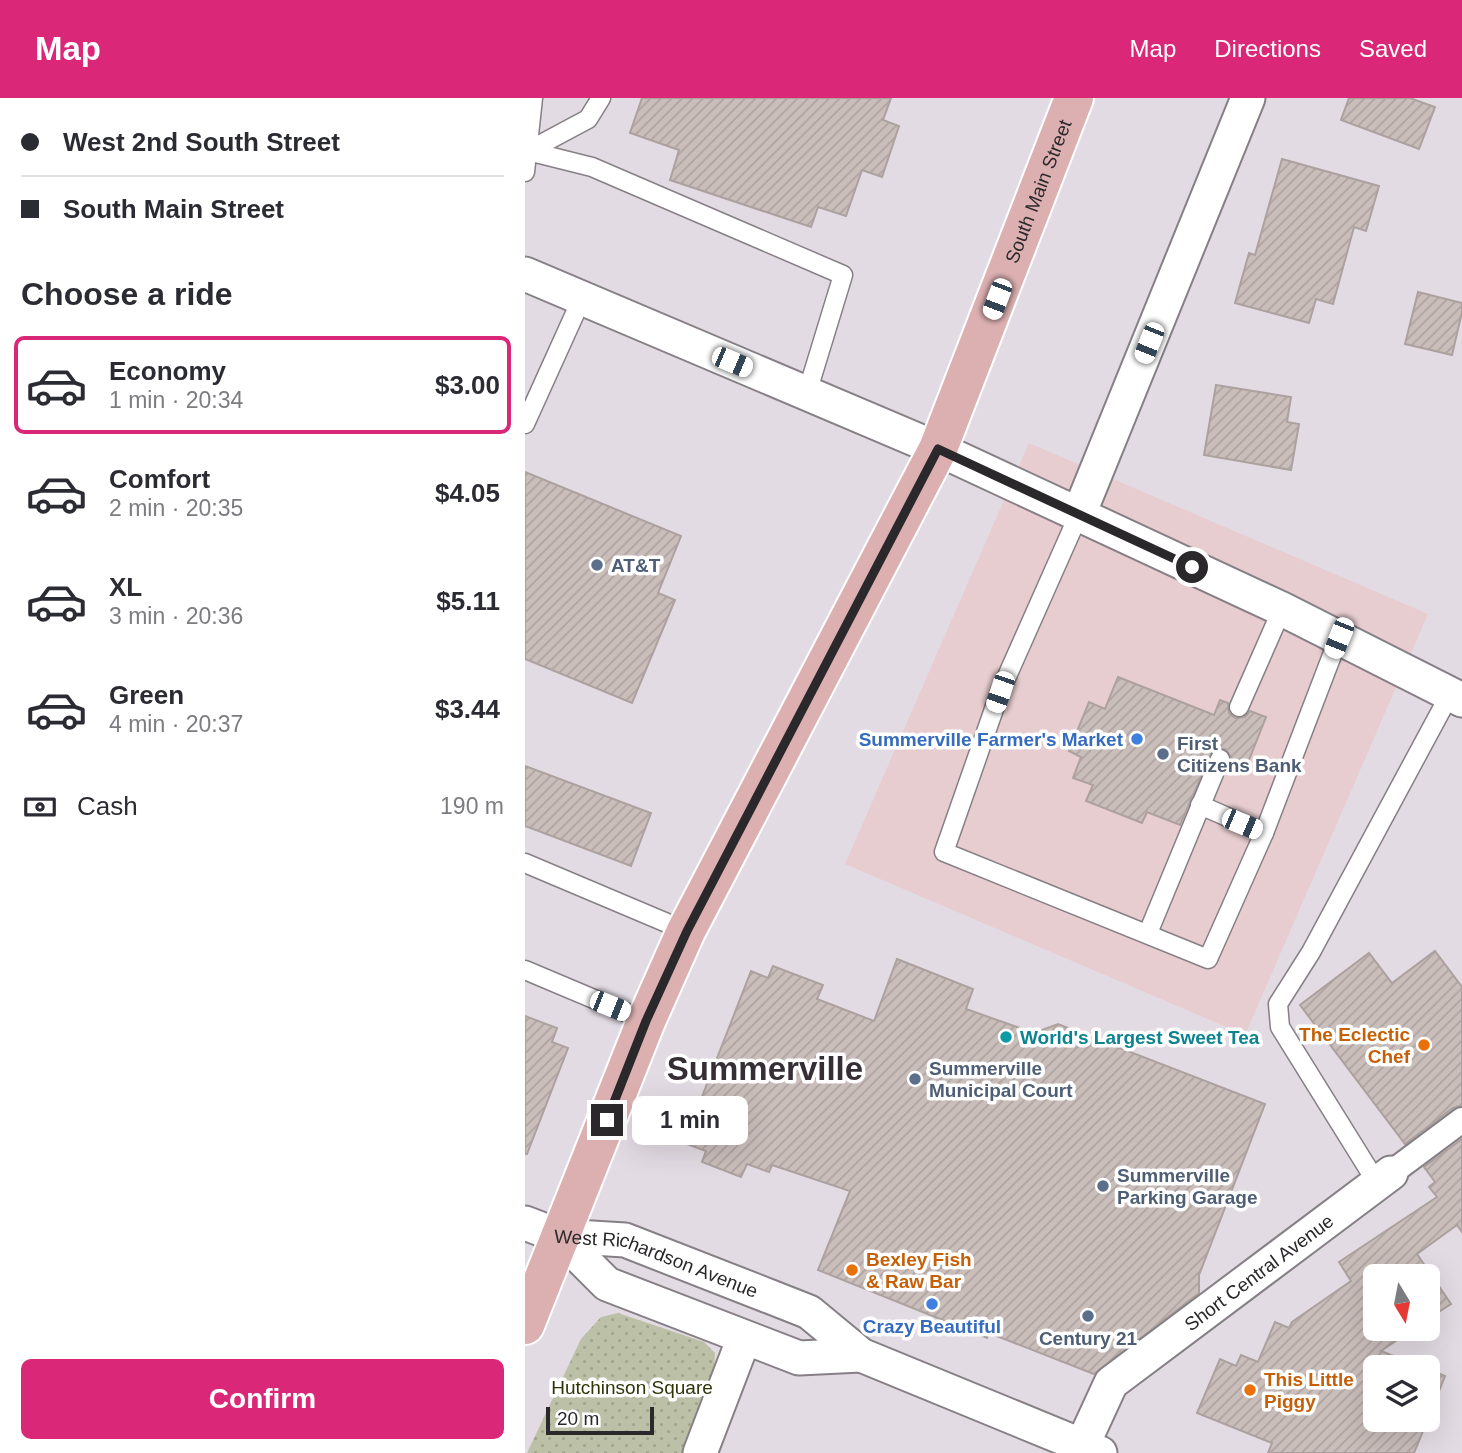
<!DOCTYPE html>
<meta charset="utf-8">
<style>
body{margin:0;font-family:Arial,sans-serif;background:#f7f7f7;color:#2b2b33;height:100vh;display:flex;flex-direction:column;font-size:26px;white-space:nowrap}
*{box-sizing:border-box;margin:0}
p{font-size:23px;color:#7c7c81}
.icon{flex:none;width:38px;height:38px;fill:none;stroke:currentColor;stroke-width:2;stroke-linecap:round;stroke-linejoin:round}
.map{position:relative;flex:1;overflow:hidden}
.panel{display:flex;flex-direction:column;background:#fff;width:525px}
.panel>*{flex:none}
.banner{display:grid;align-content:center;height:154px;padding:0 21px;background:#fff}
.needle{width:46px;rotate:170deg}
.buttons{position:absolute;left:838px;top:1166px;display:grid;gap:14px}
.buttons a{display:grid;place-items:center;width:77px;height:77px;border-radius:10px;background:#fff;box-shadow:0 7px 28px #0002;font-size:35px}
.scale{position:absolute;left:21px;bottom:18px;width:108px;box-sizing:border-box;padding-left:7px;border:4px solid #2b282b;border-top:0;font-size:19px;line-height:24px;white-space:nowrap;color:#2b282b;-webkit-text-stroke:5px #fff;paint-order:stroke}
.end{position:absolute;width:32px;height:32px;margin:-16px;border:9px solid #2b282b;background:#fff;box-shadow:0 0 0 4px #fff}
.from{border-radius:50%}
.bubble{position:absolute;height:49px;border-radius:10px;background:#fff;box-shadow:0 7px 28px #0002;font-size:23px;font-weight:800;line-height:49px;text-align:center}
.car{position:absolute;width:21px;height:42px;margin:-21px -10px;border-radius:9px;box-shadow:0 0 5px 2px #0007;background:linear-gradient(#fff 24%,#345 0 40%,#fff 0 76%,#345 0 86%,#fff 0)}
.banner b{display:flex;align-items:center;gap:24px;height:66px;font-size:26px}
.banner b+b{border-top:2px solid #e1e1e2}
.banner i{width:18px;height:18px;background:#2b2b33}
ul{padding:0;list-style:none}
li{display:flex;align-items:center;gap:21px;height:98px;margin:0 14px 10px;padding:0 7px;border:4px solid transparent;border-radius:10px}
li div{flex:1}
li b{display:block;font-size:26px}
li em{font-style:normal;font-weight:800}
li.current{border-color:#db2777}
li>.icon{width:63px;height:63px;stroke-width:1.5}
h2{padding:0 21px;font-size:32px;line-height:84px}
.pay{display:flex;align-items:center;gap:18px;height:77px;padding:0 21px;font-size:26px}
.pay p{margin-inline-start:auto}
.button{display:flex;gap:14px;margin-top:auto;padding:14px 21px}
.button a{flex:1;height:80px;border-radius:10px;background:#db2777;color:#fff;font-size:28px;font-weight:800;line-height:80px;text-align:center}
header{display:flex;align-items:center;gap:42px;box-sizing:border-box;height:98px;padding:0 35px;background:#db2777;color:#fff}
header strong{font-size:33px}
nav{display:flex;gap:38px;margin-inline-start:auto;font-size:24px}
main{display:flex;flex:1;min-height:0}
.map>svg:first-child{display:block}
.commercial{fill:#e7cdcf}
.grass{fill:url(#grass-dots)}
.building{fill:url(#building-hatch);stroke:#aca19e;stroke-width:2}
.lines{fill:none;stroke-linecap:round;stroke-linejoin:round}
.service-casing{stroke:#867f86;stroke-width:21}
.pedestrian-casing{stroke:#867f86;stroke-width:28}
.minor-casing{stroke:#867f86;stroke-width:37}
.primary-casing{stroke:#fff;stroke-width:42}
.service{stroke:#fff;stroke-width:18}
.pedestrian{stroke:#fff;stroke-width:24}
.minor{stroke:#fff;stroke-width:33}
.primary{stroke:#dcb0b1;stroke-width:38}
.route{stroke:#2b282b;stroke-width:9}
.service-dot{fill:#5c6f8a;stroke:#fff;stroke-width:2.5}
.shop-dot{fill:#3f7fe0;stroke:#fff;stroke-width:2.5}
.culture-dot{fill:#0f9aa8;stroke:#fff;stroke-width:2.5}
.food-dot{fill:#e8710a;stroke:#fff;stroke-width:2.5}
.labels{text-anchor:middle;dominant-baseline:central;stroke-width:7;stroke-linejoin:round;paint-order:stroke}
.street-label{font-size:19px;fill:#2b282b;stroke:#fff}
.service-label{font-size:19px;font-weight:bold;fill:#4e5e75;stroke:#fff;text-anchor:start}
.shop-label{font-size:19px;font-weight:bold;fill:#366cbe;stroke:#fff;text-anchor:end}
.food-label{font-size:19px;font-weight:bold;fill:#c56008;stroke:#fff;text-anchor:start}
.culture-label{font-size:19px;font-weight:bold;fill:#0d838f;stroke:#fff;text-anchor:start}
.park-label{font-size:19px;fill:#2e3407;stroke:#fff}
.town-label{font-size:33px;font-weight:bold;fill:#352f35;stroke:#fff}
</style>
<header>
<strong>Map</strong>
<nav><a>Map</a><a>Directions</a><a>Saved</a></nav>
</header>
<main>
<section class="panel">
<div class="banner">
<b><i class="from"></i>West 2nd South Street</b>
<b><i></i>South Main Street</b>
</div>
<h2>Choose a ride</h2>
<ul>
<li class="current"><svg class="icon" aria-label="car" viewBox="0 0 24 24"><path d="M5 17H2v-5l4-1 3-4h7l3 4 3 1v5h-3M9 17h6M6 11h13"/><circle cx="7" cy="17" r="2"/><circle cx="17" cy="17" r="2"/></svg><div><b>Economy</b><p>1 min · 20:34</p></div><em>$3.00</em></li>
<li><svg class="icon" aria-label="car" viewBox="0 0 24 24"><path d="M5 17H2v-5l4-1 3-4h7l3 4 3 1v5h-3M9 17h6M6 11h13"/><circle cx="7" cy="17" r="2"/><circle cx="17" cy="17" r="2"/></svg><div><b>Comfort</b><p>2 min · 20:35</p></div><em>$4.05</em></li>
<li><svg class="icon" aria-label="car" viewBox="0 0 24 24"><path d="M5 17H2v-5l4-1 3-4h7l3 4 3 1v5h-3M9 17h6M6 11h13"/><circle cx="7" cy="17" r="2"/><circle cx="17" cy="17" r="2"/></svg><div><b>XL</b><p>3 min · 20:36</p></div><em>$5.11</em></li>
<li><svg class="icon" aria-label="car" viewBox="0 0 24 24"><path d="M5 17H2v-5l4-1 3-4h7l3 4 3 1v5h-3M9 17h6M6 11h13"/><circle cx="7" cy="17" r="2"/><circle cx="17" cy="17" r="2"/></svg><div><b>Green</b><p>4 min · 20:37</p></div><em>$3.44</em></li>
</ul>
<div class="pay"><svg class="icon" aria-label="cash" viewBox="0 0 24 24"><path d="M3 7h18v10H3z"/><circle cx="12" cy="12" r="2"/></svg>Cash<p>190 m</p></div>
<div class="button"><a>Confirm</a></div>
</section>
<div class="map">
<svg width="937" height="1355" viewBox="0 0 937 1355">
<defs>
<pattern id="grass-dots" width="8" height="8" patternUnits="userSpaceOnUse" patternTransform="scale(1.75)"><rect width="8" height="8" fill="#bbc0a6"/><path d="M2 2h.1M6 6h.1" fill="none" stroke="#a1a58f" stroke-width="1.8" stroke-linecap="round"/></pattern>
<pattern id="building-hatch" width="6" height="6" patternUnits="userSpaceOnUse" patternTransform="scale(1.75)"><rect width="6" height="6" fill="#cabebb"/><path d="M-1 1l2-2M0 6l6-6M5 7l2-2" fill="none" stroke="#aea3a1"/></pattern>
</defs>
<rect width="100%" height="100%" fill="#e3dbe3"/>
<!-- commercial -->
<polygon class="commercial" points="504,345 903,516 720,937 320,766"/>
<!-- grass -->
<polygon class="grass" points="93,1215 179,1244 190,1255 189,1270 160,1355 2,1355 56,1241 76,1219"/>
<!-- building -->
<g class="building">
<polygon points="117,0 366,0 358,22 374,28 357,79 337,72 321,118 293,109 286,129 145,82 154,52 105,35"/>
<polygon points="824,0 885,0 910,9 894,51 816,22"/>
<polygon points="757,61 854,88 841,133 829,129 808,206 791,201 784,225 710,205 724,155 730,157"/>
<polygon points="893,194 937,205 937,214 927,257 880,246"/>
<polygon points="691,287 766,299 762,324 774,326 766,372 679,357"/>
<polygon points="0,374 156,438 133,495 150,502 107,605 0,561"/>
<polygon points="593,579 689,617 695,602 703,605 704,615 710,620 720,619 725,613 741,619 720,672 705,666 706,659 700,651 693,650 688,652 655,727 622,714 617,725 561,703 568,687 548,680 556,659 544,653 564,604 580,611"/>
<polygon points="0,668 126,715 106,768 0,728"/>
<polygon points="910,853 937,889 937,1007 928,1010 880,1046 775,907 844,855 867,885"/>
<polygon points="372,861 448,891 441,911 509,935 533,926 740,1006 674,1177 674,1195 569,1276 464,1235 462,1240 293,1172 325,1093 247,1067 244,1074 222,1066 216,1079 177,1064 181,1053 159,1045 226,873 243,880 248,868 298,887 292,901 349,923"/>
<polygon points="0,918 32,930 27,944 43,950 2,1056 0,1056"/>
<polygon points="937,1041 937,1134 932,1127 892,1156 926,1206 903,1221 903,1178 850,1178 850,1230 890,1230 856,1253 896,1269 850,1269 850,1321 903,1321 889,1355 743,1355 747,1345 672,1315 695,1261 711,1268 716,1257 733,1264 750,1224 764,1230 767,1224 826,1183 814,1164 912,1099 904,1089 910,1084 899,1069"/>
<polygon points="903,1271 920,1278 903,1321"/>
</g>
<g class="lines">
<defs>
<g id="service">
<polyline points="3,53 67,69 318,177 282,295"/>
<polyline points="3,53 63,21 76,0"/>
<polyline points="0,74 8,0"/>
<polyline points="0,326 57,200"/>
<polyline points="554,416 475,594 419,754 683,861 739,735 814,539"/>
<polyline points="714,609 757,511"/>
<polyline points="675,707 739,735"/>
<polyline points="0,765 161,833"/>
<polyline points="623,835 695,661"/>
<polyline points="0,872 121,923"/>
<polyline points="852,1085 755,929 753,906 786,854 925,596"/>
</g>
<polyline id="pedestrian" points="866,1075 937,1022"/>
<g id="minor">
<polyline points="0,176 413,351 757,511 937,602"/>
<polyline points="554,416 723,0"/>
<path id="s1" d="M0,1125L34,1138L100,1142L246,1199L284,1214L336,1257L575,1355"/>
<polyline points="34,1138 82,1186 274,1260 336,1257"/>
<path id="s2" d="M557,1348L586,1285L866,1075"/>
<polyline points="175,1355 219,1240"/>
</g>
<g id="primary">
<path id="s3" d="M0,1227L121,923L161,833L413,351L549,0"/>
</g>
</defs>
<!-- service casing -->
<use href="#service" class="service-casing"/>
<!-- pedestrian casing -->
<use href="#pedestrian" class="pedestrian-casing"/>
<!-- minor casing -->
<use href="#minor" class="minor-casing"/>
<!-- primary casing -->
<use href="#primary" class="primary-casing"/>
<!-- service -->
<use href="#service" class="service"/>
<!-- pedestrian -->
<use href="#pedestrian" class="pedestrian"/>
<!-- minor -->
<use href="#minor" class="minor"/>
<!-- primary -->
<use href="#primary" class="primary"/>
</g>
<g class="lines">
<!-- route -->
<polyline class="route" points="82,1022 121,923 162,833 413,351 667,469"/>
</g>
<!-- markers -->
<g class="service-dot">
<circle cx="72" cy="467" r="7"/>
<circle cx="638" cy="656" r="7"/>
<circle cx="390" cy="981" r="7"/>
<circle cx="578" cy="1088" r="7"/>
<circle cx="563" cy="1218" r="7"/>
</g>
<g class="shop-dot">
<circle cx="612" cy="641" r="7"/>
<circle cx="407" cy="1206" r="7"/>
</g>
<circle class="culture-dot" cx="481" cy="939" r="7"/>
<g class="food-dot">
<circle cx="899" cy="947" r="7"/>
<circle cx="327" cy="1172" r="7"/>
<circle cx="725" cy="1292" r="7"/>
</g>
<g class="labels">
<!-- street labels -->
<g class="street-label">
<text stroke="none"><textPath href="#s3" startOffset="1246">South Main Street</textPath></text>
<text stroke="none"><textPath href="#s1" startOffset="138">West Richardson Avenue</textPath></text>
<text stroke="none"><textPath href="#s2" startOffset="254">Short Central Avenue</textPath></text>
</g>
<!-- service labels -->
<g class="service-label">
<text x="86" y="467">AT&amp;T</text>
<text x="652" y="645">First<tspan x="652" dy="22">Citizens Bank</tspan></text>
<text x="404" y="970">Summerville<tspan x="404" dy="22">Municipal Court</tspan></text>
<text x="592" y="1077">Summerville<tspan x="592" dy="22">Parking Garage</tspan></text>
<text x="563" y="1240" text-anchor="middle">Century 21</text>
</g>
<!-- shop labels -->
<g class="shop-label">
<text x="598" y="641">Summerville Farmer's Market</text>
<text x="407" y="1228" text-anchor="middle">Crazy Beautiful</text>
</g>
<!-- food labels -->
<g class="food-label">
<text x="885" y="936" text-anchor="end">The Eclectic<tspan x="885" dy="22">Chef</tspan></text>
<text x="341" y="1161">Bexley Fish<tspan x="341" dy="22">&amp; Raw Bar</tspan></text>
<text x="739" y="1281">This Little<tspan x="739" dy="22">Piggy</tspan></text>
</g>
<!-- culture labels -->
<g class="culture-label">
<text x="495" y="939">World's Largest Sweet Tea</text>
</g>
<!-- park labels -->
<g class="park-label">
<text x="107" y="1289">Hutchinson Square</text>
</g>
<!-- town labels -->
<g class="town-label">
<text x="240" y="970">Summerville</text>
</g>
</g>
</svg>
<div class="buttons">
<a><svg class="needle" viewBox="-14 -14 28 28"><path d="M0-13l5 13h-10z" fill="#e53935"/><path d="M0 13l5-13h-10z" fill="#7c7c81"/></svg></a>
<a><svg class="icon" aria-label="layers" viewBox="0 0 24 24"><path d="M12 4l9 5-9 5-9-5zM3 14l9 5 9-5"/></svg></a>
</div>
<div class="scale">20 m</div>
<i class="end from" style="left:667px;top:469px"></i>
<i class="end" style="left:82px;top:1022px"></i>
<div class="bubble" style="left:107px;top:998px;width:116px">1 min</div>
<i class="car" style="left:472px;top:201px;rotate:201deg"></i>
<i class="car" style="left:624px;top:245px;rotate:202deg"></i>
<i class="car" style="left:207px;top:264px;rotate:113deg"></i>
<i class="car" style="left:814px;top:540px;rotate:202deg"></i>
<i class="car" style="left:475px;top:594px;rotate:199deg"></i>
<i class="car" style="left:717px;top:726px;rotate:113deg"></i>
<i class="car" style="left:85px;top:908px;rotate:112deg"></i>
</div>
</main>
